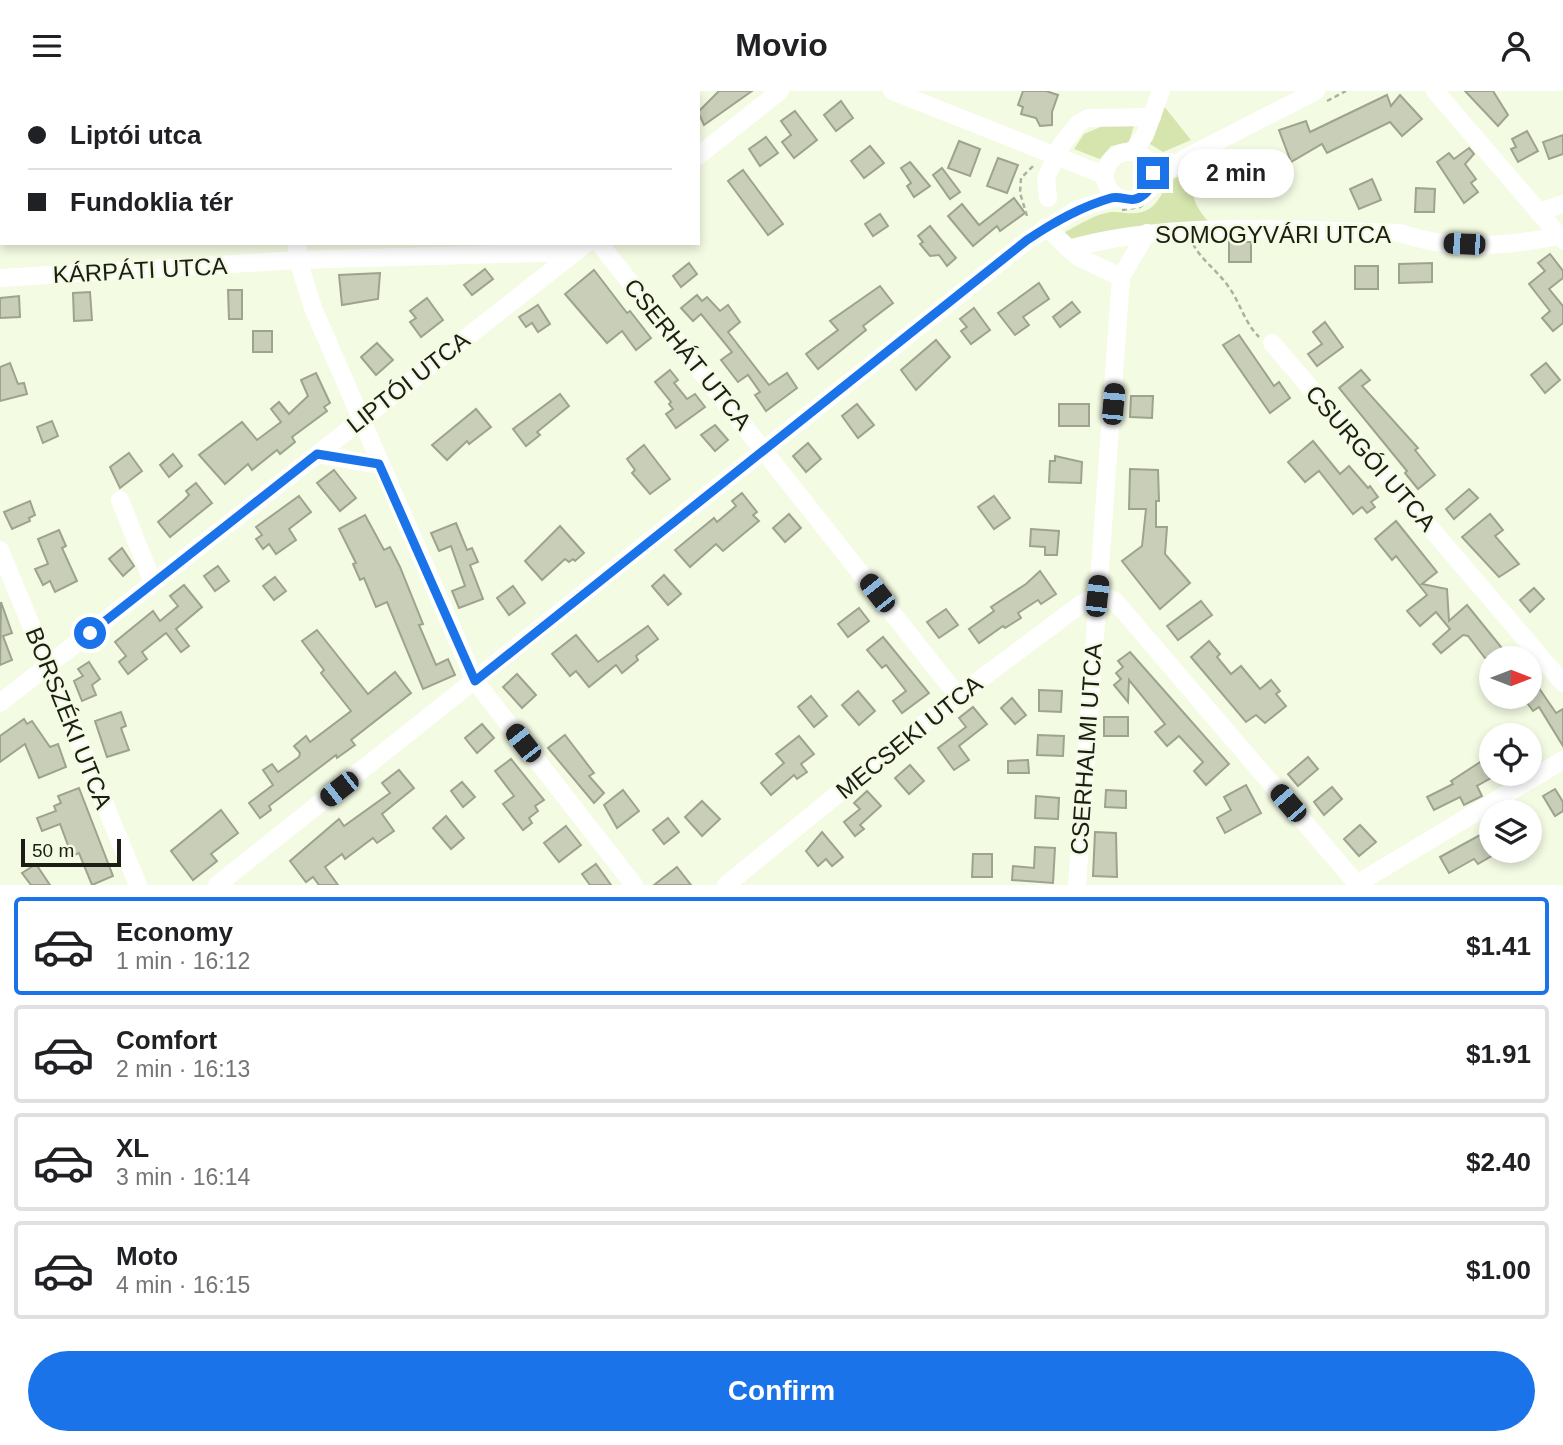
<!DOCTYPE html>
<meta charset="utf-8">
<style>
body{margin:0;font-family:Arial,sans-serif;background:#f2f2f2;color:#202124;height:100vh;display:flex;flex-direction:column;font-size:26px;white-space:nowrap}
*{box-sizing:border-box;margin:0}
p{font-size:23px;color:#757577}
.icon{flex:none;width:38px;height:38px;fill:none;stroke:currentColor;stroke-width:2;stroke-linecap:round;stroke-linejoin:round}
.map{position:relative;height:794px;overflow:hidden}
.drawer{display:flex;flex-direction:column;background:#fff;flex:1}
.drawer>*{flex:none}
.banner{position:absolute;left:0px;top:0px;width:700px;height:154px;box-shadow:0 4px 10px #0003;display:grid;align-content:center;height:154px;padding:0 28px;background:#fff}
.needle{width:46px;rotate:90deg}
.fabs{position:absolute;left:1479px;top:555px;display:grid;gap:14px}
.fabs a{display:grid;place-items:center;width:63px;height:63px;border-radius:50%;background:#fff;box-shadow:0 4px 10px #0003;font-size:35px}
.scale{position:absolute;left:21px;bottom:18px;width:100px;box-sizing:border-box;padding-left:7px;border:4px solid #1c1e16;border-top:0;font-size:19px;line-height:24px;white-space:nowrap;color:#1c1e16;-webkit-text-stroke:5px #f4fbe3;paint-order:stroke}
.end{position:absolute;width:32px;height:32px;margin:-16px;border:9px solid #1a73e8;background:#fff;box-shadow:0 0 0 4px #fff}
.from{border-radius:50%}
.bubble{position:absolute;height:49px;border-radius:24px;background:#fff;box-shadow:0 4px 10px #0003;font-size:23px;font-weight:700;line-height:49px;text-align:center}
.car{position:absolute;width:21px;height:42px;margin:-21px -10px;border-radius:9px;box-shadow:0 0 5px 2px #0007;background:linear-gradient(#222 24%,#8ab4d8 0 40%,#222 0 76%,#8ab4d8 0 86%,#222 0)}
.banner b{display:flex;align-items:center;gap:24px;height:66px;font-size:26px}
.banner b+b{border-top:2px solid #e0e0e0}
.banner i{width:18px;height:18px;background:#202124}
ul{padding:12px 0 0;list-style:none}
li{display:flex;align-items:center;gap:21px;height:98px;margin:0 14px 10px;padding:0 14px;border:4px solid #e0e0e0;border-radius:7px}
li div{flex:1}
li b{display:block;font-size:26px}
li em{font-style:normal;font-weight:700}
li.selected{border-color:#1a73e8}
li>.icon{width:63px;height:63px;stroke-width:1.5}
.action{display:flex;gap:14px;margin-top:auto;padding:14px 28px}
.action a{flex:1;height:80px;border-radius:42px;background:#1a73e8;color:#fff;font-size:28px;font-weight:700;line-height:80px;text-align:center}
header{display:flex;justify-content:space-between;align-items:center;height:91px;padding:0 28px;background:#fff;font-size:32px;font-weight:700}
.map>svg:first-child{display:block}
.green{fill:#d6e4ae}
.building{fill:#c8ceb8;stroke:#9da38d;stroke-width:2}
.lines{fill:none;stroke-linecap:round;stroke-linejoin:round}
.path{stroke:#acb29f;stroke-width:2.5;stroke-dasharray:5 3.5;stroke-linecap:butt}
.minor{stroke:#fff;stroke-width:18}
.route{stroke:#1a73e8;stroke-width:9}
.labels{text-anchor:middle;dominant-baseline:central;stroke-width:5;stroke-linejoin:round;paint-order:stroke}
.street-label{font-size:24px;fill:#1c1e16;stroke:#f4fbe3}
</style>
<header><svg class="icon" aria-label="menu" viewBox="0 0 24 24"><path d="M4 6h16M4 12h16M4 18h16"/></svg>Movio<svg class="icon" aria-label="person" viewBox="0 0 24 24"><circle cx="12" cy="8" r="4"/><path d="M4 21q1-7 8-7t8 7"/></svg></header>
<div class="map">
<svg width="1563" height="794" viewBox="0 0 1563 794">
<rect width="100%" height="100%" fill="#f4fbe3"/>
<!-- green -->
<g class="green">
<polygon points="1163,14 1191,49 1163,61 1150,53"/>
<polygon points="1112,31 1135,31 1129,51 1111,55 1100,68 1074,58 1084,43"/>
<path d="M1193,80C1189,102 1195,117 1211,133L1113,139L1074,149L1065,146V141C1079,134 1095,123 1111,121C1124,120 1136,126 1149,118C1169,104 1156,90 1193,80Z"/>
</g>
<!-- building -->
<g class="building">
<polygon points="719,0 752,0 704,34 698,21"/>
<polygon points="1023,0 1046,0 1058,4 1052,21 1052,34 1040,35 1036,27 1021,23 1023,16 1018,14"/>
<polygon points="1465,0 1493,0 1508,24 1498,35"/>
<polygon points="1387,4 1391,15 1400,4 1422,28 1402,45 1390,31 1327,62 1322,53 1291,71 1279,39 1306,30 1310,41"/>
<polygon points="841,10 853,27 836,40 824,24"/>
<polygon points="795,20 817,49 794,67 782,51 791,44 781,30"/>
<polygon points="1527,40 1538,60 1518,71 1511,58 1516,56 1512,48"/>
<polygon points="1563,44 1563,63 1549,68 1543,51"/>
<polygon points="766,46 778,62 760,75 749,58"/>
<polygon points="959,50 980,58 970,85 948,77"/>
<polygon points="870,55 884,72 864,87 851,70"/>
<polygon points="1469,57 1474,63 1465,73 1476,88 1471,92 1478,101 1464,112 1437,71 1449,62 1454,68"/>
<polygon points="998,67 1018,74 1007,102 987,95"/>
<polygon points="910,71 930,95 914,106 907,95 911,92 901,77"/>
<polygon points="942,77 960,101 950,108 933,84"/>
<polygon points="743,79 783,133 768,144 728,90"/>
<polygon points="1372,88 1381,109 1359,118 1350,98"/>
<polygon points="1416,97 1435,98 1434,121 1415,121"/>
<polygon points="1014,107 1025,122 1000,140 997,135 973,155 948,125 962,113 979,134"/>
<polygon points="880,123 888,135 873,145 865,133"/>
<polygon points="930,135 956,167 947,175 939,164 930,165 920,153 923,151 918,145"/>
<rect x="1229" y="151" width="22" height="20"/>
<polygon points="1550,163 1563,180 1563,187 1549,198 1563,215 1563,232 1553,240 1542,227 1550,220 1529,193 1545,180 1538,172"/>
<polygon points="689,172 697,183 681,196 673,185"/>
<polygon points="1432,172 1432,191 1399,192 1399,173"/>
<rect x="1355" y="175" width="23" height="23"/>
<polygon points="485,178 493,188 472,204 464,194"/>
<polygon points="594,179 627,222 630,220 651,247 636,259 622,240 607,252 565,203"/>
<polygon points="380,182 378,208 342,214 339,184"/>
<polygon points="1039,192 1049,208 1023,226 1029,234 1015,244 998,222"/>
<polygon points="880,195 893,212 863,235 866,239 818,278 806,263 838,239 830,230"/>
<polygon points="228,199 242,199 242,228 229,228"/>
<polygon points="90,201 92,229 74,230 73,202"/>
<polygon points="697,204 702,210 707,206 720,220 728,214 740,231 728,241 769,294 787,282 797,297 766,320 755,304 760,301 748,284 738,291 721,269 732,261 701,223 693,230 681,217"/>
<polygon points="19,205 20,226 0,227 0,207"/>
<polygon points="427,207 443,229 421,246 410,231 416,227 410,220"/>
<polygon points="1072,211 1080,221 1060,236 1053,226"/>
<polygon points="538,214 550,233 538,241 532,232 526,236 519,226"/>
<polygon points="974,217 990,239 971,253 961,240 967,236 960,228"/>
<polygon points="1325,231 1343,256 1317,275 1308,263 1322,253 1313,241"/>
<rect x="253" y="240" width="19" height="21"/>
<polygon points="1239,244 1274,295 1279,291 1290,307 1270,322 1223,254"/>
<polygon points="936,249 950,266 916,299 901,279"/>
<polygon points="377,252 393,269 376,284 361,266"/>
<polygon points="10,272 18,293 24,292 27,303 0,310 0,276"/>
<polygon points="1546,272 1560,289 1545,302 1531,284"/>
<polygon points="670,279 678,289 674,292 687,308 695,303 705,316 676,337 666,323 673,318 669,313 671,311 655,291"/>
<polygon points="1361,279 1370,289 1362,295 1418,357 1415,359 1435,384 1418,398 1405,382 1407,380 1339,297"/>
<polygon points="316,282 330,312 324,316 327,320 292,346 295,351 280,363 277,359 252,379 248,373 225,393 199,364 242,331 257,349 281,331 271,318 279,311 289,323 308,305 301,289"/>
<polygon points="560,303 569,315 537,341 540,344 526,355 513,338"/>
<polygon points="1131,305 1153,305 1152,327 1130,326"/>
<polygon points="857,313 874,334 858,347 842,325"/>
<rect x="1059" y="313" width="30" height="22"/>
<polygon points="476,318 491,336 469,353 467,350 447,369 432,354"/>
<polygon points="52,330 58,345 43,352 37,336"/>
<polygon points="715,334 728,349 715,360 701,344"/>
<polygon points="1313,350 1340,383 1349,375 1368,397 1370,395 1378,406 1371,411 1375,416 1367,422 1362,416 1353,423 1319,380 1305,391 1288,371"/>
<polygon points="808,352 821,368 806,381 793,365"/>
<polygon points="644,354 670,388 650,403 632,382 635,379 627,368"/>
<polygon points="129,362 142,380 120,397 110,376"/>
<polygon points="173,363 182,375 169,386 160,374"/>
<polygon points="1055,365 1082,371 1081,392 1049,391 1050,370 1055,370"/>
<polygon points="1130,378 1158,379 1159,410 1156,410 1156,436 1167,436 1165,463 1190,492 1160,518 1122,470 1142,455 1146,418 1129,418"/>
<polygon points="334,379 356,407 340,420 317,392"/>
<polygon points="196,392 212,412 170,446 158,431 184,409 189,404 186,400"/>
<polygon points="1469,398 1478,407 1454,428 1446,418"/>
<polygon points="742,402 757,421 753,424 759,430 723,460 716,453 690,476 675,459 714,427 717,431 736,415 732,410"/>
<polygon points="299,405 311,421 289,438 296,449 276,463 269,453 263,458 256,448 262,444 256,436"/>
<polygon points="994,405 1010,427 994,438 978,416"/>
<polygon points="30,410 35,424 29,427 30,430 12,438 4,421"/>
<polygon points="789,423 801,437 785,451 773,437"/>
<polygon points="1490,423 1503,439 1495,445 1519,473 1499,486 1462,446"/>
<polygon points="365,424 384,459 390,456 400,476 423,533 419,534 436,574 448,568 455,584 423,598 387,511 376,516 364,487 360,489 353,473 356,472 339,438"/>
<polygon points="1396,430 1437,481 1422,493 1447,498 1449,530 1467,514 1510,567 1485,567 1468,545 1463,544 1441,562 1433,553 1450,538 1436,521 1420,535 1407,520 1427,504 1396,465 1392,469 1375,448"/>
<polygon points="456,432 467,459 472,457 478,471 470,474 483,508 459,517 452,500 465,495 451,455 439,460 431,442"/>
<polygon points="560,435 584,462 575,470 573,468 569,471 565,468 542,489 525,470"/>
<polygon points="1031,438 1059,440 1057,464 1045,464 1045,456 1030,455"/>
<polygon points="59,439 66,455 62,457 77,490 55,501 50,490 43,494 35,478 48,473 38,448"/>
<polygon points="122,457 134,475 123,485 109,468"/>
<polygon points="218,475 229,490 215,500 204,485"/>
<polygon points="1040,480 1056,503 1041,513 1038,509 1018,522 1021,527 1005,537 1003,535 979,552 969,538 994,520 991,516 1026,493"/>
<polygon points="664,484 681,503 668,514 652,495"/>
<polygon points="275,486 286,500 274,509 263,495"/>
<polygon points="184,494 202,516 176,538 189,555 181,561 166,542 142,561 147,568 128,583 119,571 126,565 115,551 153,520 160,530 178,515 170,505"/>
<polygon points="513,495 525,512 509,524 497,507"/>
<polygon points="1534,497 1544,508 1530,521 1520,509"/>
<polygon points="1201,510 1212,524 1178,549 1167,535"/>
<polygon points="1,511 12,542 3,545 12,569 0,574"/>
<polygon points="859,517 869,530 848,546 838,533"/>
<polygon points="946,518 958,534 939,547 927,531"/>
<polygon points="648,535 658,548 636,565 638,569 622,582 616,574 589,596 576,580 570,585 552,563 576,544 598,571"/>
<polygon points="317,539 368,603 395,581 411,602 351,649 355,654 337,667 336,664 269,715 271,719 260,727 249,712 273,694 263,679 272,673 278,681 299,666 300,662 294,655 306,645 310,651 351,620 321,582 324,579 302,550"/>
<polygon points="883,546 929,602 902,622 893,610 906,600 886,574 882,577 867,559"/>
<polygon points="1209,550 1220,563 1217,566 1231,583 1241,575 1260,598 1271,589 1280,600 1276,603 1286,615 1265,632 1256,624 1246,631 1191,566"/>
<polygon points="1130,561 1229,673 1206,694 1194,680 1203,671 1179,645 1167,655 1155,641 1165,633 1129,589 1128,611 1114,594 1121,588 1116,582 1123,576 1118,570"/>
<polygon points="89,571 100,588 92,594 96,604 82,610 74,590 83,585 78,578"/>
<polygon points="517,583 536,604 522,617 503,596"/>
<polygon points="1530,584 1556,622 1563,618 1563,655 1539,616 1533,620 1523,606 1530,606"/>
<polygon points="1039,599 1062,600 1061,621 1039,620"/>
<polygon points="858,600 875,620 859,634 842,614"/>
<polygon points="811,605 827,625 814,636 798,616"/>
<polygon points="1012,607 1026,624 1015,633 1001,617"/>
<polygon points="973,616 987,633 959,655 969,669 954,679 938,657 966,636 959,627"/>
<polygon points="121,621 126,635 121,637 129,659 107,666 95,630"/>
<rect x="1104" y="626" width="24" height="19"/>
<polygon points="24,628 27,633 32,630 50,656 58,653 66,676 39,687 25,653 0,671 0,645"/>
<polygon points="482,633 494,647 477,662 465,647"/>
<polygon points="565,644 594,682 589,685 604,702 594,712 548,657"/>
<polygon points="1038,644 1064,645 1063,665 1037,664"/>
<polygon points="799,645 814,663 801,673 807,681 797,688 794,684 771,704 761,692 784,672 776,663"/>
<polygon points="1491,664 1491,687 1477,695 1482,705 1464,714 1460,706 1434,719 1427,706 1453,693 1451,690"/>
<polygon points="1308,666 1318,678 1298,695 1288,683"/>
<polygon points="511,668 544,709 535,715 538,720 529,727 532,732 523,739 503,713 514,705 495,680"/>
<polygon points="1028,669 1029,682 1008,682 1008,670"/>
<polygon points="910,674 924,690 909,703 895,687"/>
<polygon points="399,679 414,697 382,723 394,740 377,752 373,747 345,768 342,763 325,776 338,794 319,794 313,786 306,791 290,770 339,728 344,735 390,702 382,692"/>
<polygon points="462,691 475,706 463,716 451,700"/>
<polygon points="1246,694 1261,722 1225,742 1217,727 1231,719 1224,706"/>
<polygon points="1332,696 1342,708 1324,724 1314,711"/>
<polygon points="79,697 113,785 92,794 79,762 72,765 60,733 42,740 37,727 56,720 54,715 61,712 58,705"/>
<polygon points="1555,698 1563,711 1563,720 1555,725 1543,705"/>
<polygon points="623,699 639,720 617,737 604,714"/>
<polygon points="1106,699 1126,700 1126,717 1105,716"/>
<polygon points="867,700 881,715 860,734 864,738 855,745 844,731 860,718 854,712"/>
<polygon points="1036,705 1059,707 1058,728 1035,727"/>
<polygon points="702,710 720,728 702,745 685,726"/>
<polygon points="221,719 238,742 211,763 217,770 193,789 171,760"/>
<polygon points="446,725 464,747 451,758 433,737"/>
<polygon points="668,727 679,741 664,753 653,739"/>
<polygon points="1360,734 1376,751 1359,765 1344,748"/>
<polygon points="566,735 581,754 559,771 544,752"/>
<polygon points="1491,738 1491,760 1500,760 1478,773 1474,768 1449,782 1440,766"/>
<polygon points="822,741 843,766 832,775 826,768 818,775 806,760"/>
<polygon points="1095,741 1116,742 1117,786 1093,785"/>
<polygon points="1035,756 1055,757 1053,792 1012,789 1013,775 1034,777"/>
<polygon points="973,763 992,763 992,786 972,786"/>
<polygon points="36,773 50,794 31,794 22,782"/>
<polygon points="596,773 611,794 590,794 582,783"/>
<polygon points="677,776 691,794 654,794"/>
</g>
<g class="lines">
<!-- path -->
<g class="path">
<polyline points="1327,10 1346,0"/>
<polyline points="1122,119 1140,116 1153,106"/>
<polyline points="1027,125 1020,102 1021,87 1035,73"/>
<path d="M1193,153C1202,170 1217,179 1228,195C1240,211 1244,231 1259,246"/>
</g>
<!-- minor -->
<g class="minor">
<polyline points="289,0 289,2"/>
<polyline points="892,0 1104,84"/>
<polyline points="1435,0 1563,149"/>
<circle cx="1129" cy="85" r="24"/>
<polyline points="1132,61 1145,44 1161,0"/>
<polyline points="698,65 780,0"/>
<polyline points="1152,90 1187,66 1316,0"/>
<polyline points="1048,107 1046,87 1062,53 1079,32 1088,27 1152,26"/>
<polyline points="1538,121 1563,113"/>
<polyline points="1046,136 1078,166 1121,186"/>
<polyline points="297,152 298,169 313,217 475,590 634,794"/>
<polyline points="599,152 958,605"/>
<path d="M1069,158C1169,129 1296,139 1400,142C1452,160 1507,155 1560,145"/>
<polyline points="0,187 298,169 574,161"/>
<polyline points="1272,252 1563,592"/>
<polyline points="317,363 379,374"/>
<polyline points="120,409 153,492"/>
<polyline points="0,459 138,794"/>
<polyline points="0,612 587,152"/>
<polyline points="217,794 1028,149 1078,118 1116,106"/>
<polyline points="726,794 958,605 1081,513 1097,505 1115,510 1358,794"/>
<polyline points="1077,794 1121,186 1147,142"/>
<polyline points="1355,794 1563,669"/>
</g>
</g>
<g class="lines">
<!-- route -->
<path class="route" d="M90,542L317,363L379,373L475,590L1027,149C1054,131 1080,116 1111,107C1122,104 1131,113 1142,105C1150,100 1153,91 1153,82"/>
</g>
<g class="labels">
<!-- street labels -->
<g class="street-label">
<text x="1273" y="143">SOMOGYVÁRI UTCA</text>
<text transform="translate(140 179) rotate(-3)">KÁRPÁTI UTCA</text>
<text transform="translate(688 263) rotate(51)">CSERHÁT UTCA</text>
<text transform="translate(408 291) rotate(-38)">LIPTÓI UTCA</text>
<text transform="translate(1371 367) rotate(49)">CSURGÓI UTCA</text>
<text transform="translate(69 627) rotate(68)">BORSZÉKI UTCA</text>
<text transform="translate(909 646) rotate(-39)">MECSEKI UTCA</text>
<text transform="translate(1086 658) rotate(-86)">CSERHALMI UTCA</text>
</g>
</g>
</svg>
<div class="fabs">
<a><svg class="needle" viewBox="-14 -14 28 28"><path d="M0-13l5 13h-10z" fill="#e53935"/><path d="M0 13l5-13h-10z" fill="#757577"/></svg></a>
<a><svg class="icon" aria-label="locate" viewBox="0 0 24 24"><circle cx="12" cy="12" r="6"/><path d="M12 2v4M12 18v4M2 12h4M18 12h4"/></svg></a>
<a><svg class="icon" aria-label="layers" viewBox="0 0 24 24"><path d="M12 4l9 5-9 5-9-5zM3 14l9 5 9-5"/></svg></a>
</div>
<div class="scale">50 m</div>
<i class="end from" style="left:90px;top:542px"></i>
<i class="end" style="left:1153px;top:82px"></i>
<div class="bubble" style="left:1178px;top:58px;width:116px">2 min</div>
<i class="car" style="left:1464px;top:153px;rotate:272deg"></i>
<i class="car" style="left:1113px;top:313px;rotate:5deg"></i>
<i class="car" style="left:877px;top:502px;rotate:322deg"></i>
<i class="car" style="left:1097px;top:505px;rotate:6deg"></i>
<i class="car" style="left:523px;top:652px;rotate:322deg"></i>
<i class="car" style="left:339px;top:698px;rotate:232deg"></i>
<i class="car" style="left:1288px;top:712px;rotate:319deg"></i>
<div class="banner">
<b><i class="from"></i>Liptói utca</b>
<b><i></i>Fundoklia tér</b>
</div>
</div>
<section class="drawer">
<ul>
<li class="selected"><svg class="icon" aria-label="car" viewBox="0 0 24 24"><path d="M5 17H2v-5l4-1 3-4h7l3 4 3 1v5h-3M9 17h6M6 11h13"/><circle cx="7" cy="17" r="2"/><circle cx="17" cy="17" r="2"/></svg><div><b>Economy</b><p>1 min · 16:12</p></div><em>$1.41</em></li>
<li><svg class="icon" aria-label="car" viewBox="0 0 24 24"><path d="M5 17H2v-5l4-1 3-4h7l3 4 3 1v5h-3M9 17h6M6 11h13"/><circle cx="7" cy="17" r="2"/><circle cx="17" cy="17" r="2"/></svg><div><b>Comfort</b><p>2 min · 16:13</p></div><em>$1.91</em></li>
<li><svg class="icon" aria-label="car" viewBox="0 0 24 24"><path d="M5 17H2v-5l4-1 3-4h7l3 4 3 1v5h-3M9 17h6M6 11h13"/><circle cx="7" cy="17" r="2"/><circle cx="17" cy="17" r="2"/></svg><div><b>XL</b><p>3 min · 16:14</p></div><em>$2.40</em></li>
<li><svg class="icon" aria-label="car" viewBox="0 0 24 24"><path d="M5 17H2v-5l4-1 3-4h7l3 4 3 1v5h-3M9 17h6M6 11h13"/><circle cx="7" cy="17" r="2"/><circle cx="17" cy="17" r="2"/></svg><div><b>Moto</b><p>4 min · 16:15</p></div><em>$1.00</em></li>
</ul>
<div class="action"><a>Confirm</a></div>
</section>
